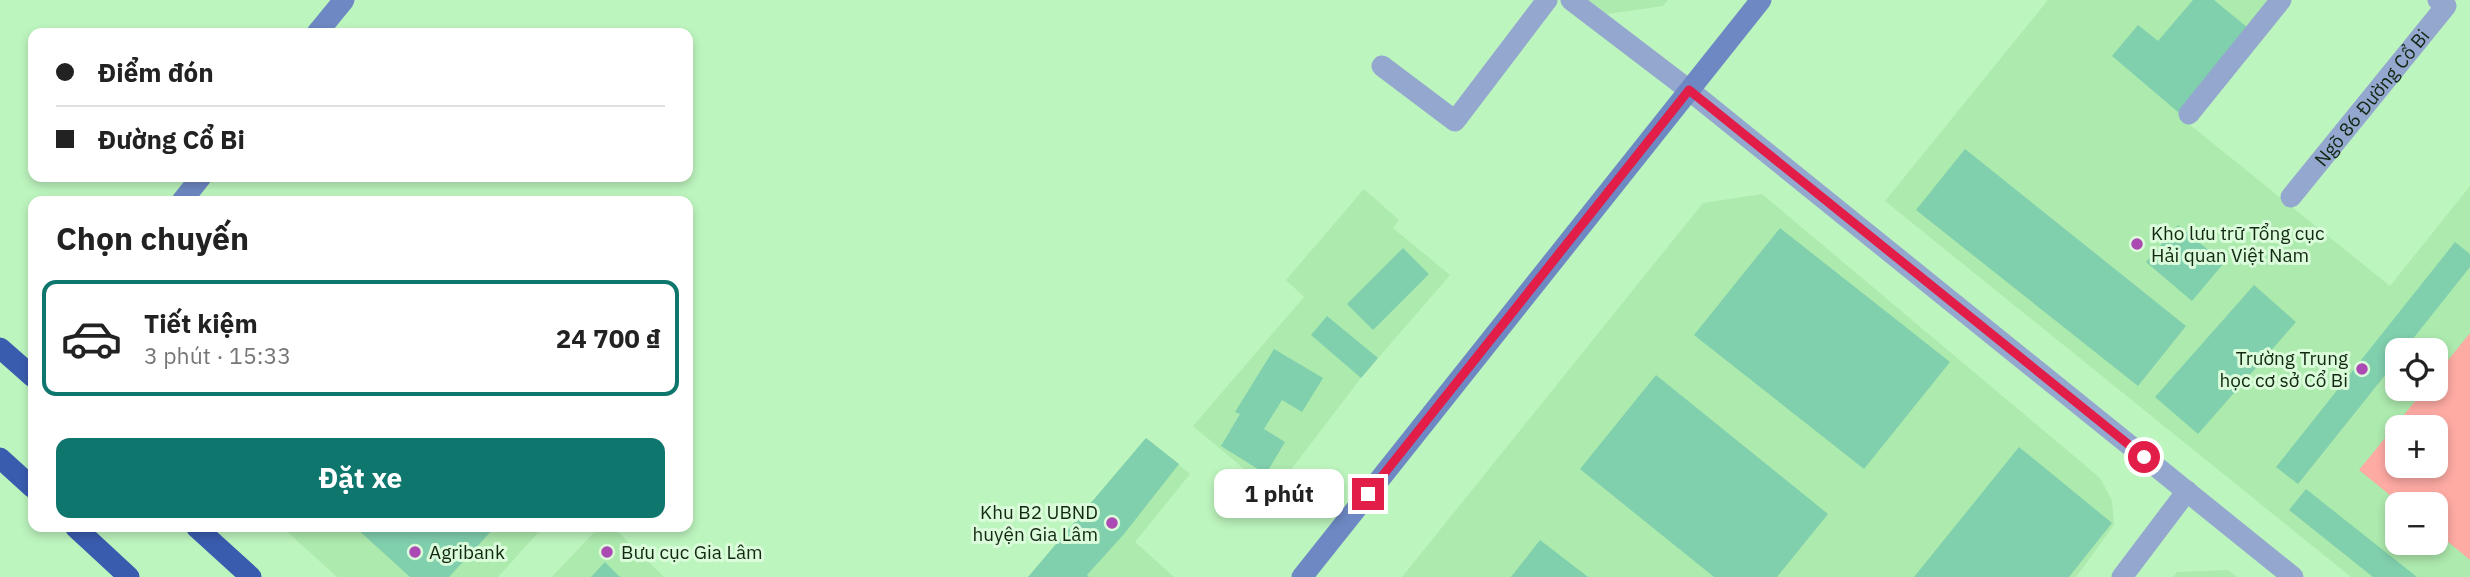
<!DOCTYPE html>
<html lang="vi">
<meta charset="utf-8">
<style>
body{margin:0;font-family:"IBM Plex Sans",sans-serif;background:#f2f2f2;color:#222;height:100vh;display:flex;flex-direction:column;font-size:26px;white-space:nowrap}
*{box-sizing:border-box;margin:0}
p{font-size:23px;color:#767676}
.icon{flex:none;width:38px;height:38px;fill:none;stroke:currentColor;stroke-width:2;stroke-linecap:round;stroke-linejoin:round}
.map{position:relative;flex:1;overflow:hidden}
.details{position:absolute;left:28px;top:196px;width:665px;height:336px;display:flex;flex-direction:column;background:#fff;border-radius:14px;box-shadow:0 4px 10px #0003}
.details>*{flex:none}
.banner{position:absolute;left:28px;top:28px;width:665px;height:154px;border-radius:14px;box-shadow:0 4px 10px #0003;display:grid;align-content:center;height:154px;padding:0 28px;background:#fff}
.fabs{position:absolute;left:2385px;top:338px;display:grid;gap:14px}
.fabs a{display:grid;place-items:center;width:63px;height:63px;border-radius:14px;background:#fff;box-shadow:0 4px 10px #0003;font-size:35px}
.end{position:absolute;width:32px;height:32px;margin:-16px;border:9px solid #e11d48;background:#fff;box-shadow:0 0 0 4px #fff}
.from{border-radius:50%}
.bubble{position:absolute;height:49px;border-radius:14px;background:#fff;box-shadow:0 4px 10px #0003;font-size:23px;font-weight:700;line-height:49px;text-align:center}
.banner b{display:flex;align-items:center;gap:24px;height:66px;font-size:26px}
.banner b+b{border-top:2px solid #e0e0e0}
.banner i{width:18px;height:18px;background:#222}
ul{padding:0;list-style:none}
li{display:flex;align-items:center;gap:21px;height:116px;margin:0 14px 10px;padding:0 14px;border:4px solid #e0e0e0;border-radius:14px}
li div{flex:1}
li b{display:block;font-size:26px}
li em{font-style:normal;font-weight:700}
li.current{border-color:#0f766e}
li>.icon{width:63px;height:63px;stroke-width:1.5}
h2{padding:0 28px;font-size:32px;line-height:84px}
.button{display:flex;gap:14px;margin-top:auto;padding:14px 28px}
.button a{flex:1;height:80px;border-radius:14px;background:#0f766e;color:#fff;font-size:28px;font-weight:700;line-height:80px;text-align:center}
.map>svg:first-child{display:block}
.built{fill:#adeaae;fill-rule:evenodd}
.green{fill:#feaba4;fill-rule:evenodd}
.building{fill:#80cfad}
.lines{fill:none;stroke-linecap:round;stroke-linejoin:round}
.lane{stroke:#94a7cf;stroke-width:21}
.street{stroke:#94a7cf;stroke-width:21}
.secondary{stroke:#6d88c2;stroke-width:21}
.highway{stroke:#3a5caf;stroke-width:21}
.route{stroke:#e11d48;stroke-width:9}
.poi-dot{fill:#ab4ab2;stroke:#dbfcda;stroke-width:2.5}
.labels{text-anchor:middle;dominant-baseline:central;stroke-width:6;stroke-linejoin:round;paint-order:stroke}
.street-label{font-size:19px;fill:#122813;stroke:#dbfcda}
.poi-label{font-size:19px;fill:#122813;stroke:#dbfcda;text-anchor:start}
</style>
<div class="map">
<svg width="2470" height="577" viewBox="0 0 2470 577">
<rect width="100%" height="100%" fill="#bdf5be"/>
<!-- built -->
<g class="built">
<polygon points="1589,0 1668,0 1663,6 1607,14"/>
<path d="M2048,0H2272L2179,116L2390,286L2470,186V577H2351L1885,201ZM2398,350H2436V388H2398ZM2398,427H2436V466H2398ZM2398,504H2436V542H2398Z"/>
<polygon points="1364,189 1399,220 1393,228 1450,275 1361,378 1273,493 1193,426 1304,297 1286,280"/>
<polygon points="1762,194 2100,478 2112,501 2114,525 2076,577 1402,577 1703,203"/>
<polygon points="1146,438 1190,474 1135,542 1174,577 1029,577"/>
<polygon points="282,527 543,527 498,577 337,577"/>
<polygon points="599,527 613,527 664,577 552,577"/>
<polygon points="2228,570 2237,577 2173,577 2177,572"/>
</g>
<!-- green -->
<path class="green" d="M2470,333V560L2436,532V504H2401L2359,470L2425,389L2436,388V375ZM2398,427H2436V466H2398Z"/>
<!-- building -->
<g class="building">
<polygon points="2193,0 2214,0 2248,28 2178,112 2112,56 2138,25 2158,41"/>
<polygon points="1965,149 2186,326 2138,386 1916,210"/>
<polygon points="2178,225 2224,263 2192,301 2146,262"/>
<polygon points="1780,228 1950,362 1864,469 1694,335"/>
<polygon points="2455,242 2470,254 2470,267 2404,350 2398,350 2398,359 2298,484 2276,467"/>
<polygon points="1403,248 1429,274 1373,330 1347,304"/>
<polygon points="2254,285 2296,322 2198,434 2155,397"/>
<polygon points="1327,316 1378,358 1361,378 1311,335"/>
<polygon points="1274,349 1323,378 1302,412 1282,400 1264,429 1285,442 1266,474 1221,446 1240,414 1235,412"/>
<polygon points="1656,375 1828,514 1777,577 1714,577 1580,469"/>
<polygon points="1146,438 1179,464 1124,534 1087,575 1089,577 1028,577"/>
<polygon points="2019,447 2112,523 2069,577 1914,577"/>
<polygon points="2306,489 2417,577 2373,577 2289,510"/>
<polygon points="355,527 495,527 449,577 410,577"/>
<polygon points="1540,540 1588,577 1511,577"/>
<polygon points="605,562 620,577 591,577"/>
</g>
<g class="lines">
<!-- lane -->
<g class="lane">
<polyline points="1571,0 1689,90"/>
<polyline points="1382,66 1455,121 1547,0"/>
<polyline points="2189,114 2281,0"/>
</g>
<!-- street -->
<g class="street">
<polyline points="1689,90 2293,577"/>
<path id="s1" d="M2291,197L2446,6L2438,0"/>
<polyline points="2122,577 2187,491"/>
</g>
<!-- secondary -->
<g class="secondary">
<polyline points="317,33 344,0"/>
<polyline points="182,201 201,177"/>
<polyline points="1302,577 1761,0"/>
</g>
<!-- highway -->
<g class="highway">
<polyline points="0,348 33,377"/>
<polyline points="0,458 33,488"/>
<polyline points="75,527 129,577"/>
<polyline points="196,527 251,577"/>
</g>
</g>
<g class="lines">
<!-- route -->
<polyline class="route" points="1368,494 1689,90 2144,457"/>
</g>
<!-- markers -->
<g class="poi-dot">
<circle cx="2137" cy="244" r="7"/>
<circle cx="2362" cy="369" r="7"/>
<circle cx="1112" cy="523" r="7"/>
<circle cx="415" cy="552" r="7"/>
<circle cx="607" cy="552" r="7"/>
</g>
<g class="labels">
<!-- street labels -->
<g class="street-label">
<text stroke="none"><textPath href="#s1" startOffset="128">Ngõ 86 Đường Cổ Bi</textPath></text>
</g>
<!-- poi labels -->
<g class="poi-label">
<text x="2151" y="233">Kho lưu trữ Tổng cục<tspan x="2151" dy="22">Hải quan Việt Nam</tspan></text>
<text x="2348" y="358" text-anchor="end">Trường Trung<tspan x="2348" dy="22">học cơ sở Cổ Bi</tspan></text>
<text x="1098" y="512" text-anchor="end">Khu B2 UBND<tspan x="1098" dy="22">huyện Gia Lâm</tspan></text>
<text x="429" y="552">Agribank</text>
<text x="621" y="552">Bưu cục Gia Lâm</text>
</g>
</g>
</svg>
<div class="fabs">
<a><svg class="icon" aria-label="locate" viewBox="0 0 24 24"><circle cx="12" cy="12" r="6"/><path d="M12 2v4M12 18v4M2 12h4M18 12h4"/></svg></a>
<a>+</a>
<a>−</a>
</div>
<i class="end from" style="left:2144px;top:457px"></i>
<i class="end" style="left:1368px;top:494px"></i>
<div class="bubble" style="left:1214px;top:469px;width:130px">1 phút</div>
<div class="banner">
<b><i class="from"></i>Điểm đón</b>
<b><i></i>Đường Cổ Bi</b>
</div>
<section class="details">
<h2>Chọn chuyến</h2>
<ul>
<li class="current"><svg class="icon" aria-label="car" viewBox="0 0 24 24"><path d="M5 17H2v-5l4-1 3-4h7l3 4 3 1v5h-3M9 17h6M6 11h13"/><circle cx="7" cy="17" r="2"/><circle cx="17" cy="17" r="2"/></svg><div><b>Tiết kiệm</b><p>3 phút · 15:33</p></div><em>24 700 ₫</em></li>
</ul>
<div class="button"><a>Đặt xe</a></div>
</section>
</div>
